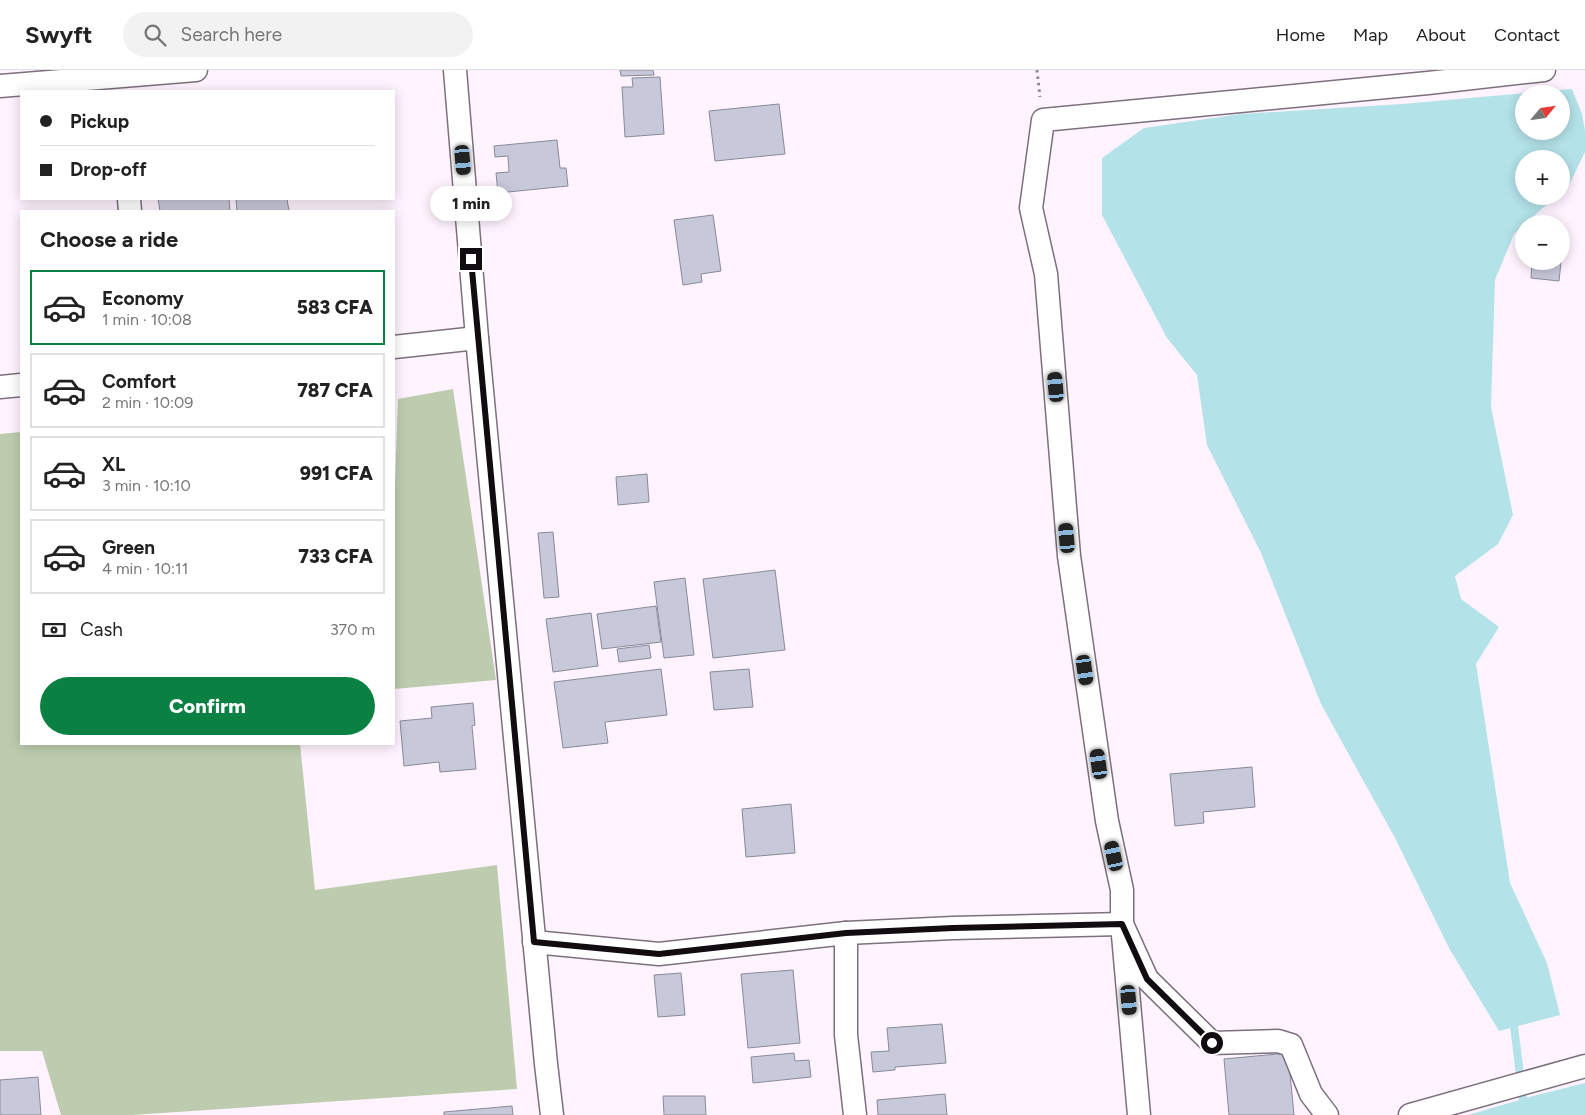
<!DOCTYPE html>
<meta charset="utf-8">
<style>
body{margin:0;font-family:Figtree,sans-serif;background:#f2f2f2;color:#222;height:100vh;display:flex;flex-direction:column;font-size:19px;white-space:nowrap}
*{box-sizing:border-box;margin:0}
p{font-size:16px;color:#767676}
.icon{flex:none;width:28px;height:28px;fill:none;stroke:currentColor;stroke-width:2;stroke-linecap:round;stroke-linejoin:round}
.map{position:relative;flex:1;overflow:hidden}
.details{position:absolute;left:20px;top:140px;width:375px;height:535px;display:flex;flex-direction:column;background:#fff;border-radius:0px;box-shadow:0 2px 12px #0003}
.details>*{flex:none}
.banner{position:absolute;left:20px;top:20px;width:375px;height:110px;border-radius:0px;box-shadow:0 2px 12px #0003;display:grid;align-content:center;height:110px;padding:0 20px;background:#fff}
.needle{width:32px;rotate:61deg}
.controls{position:absolute;left:1515px;top:15px;display:grid;gap:10px}
.controls a{display:grid;place-items:center;width:55px;height:55px;border-radius:50%;background:#fff;box-shadow:0 2px 12px #0003;font-size:25px}
.end{position:absolute;width:22px;height:22px;margin:-11px;border:6px solid #100c10;background:#fff;box-shadow:0 0 0 2px #fff}
.from{border-radius:50%}
.bubble{position:absolute;height:35px;border-radius:18px;background:#fff;box-shadow:0 2px 12px #0003;font-size:16px;font-weight:800;line-height:35px;text-align:center}
.car{position:absolute;width:15px;height:30px;margin:-15px -8px;border-radius:6px;box-shadow:0 0 4px 1px #0007;background:linear-gradient(#222 24%,#8ab4d8 0 40%,#222 0 76%,#8ab4d8 0 86%,#222 0)}
.banner b{display:flex;align-items:center;gap:18px;height:48px;font-size:19px}
.banner b+b{border-top:1px solid #e0e0e0}
.banner i{width:12px;height:12px;background:#222}
ul{padding:0;list-style:none}
li{display:flex;align-items:center;gap:15px;height:75px;margin:0 10px 8px;padding:0 10px;border:2px solid #e0e0e0;border-radius:0px}
li div{flex:1}
li b{display:block;font-size:19px}
li em{font-style:normal;font-weight:800}
li.active{border-color:#0b8043}
li>.icon{width:45px;height:45px;stroke-width:1.5}
h2{padding:0 20px;font-size:22px;line-height:60px}
.pay{display:flex;align-items:center;gap:12px;height:55px;padding:0 20px;font-size:19px}
.pay p{margin-inline-start:auto}
.button{display:flex;gap:10px;margin-top:auto;padding:10px 20px}
.button a{flex:1;height:58px;border-radius:30px;background:#0b8043;color:#fff;font-size:20px;font-weight:800;line-height:58px;text-align:center}
header{display:flex;align-items:center;gap:30px;box-sizing:border-box;height:70px;padding:0 25px;background:#fff;border-bottom:1px solid #e0e0e0}
header strong{font-size:24px}
nav{display:flex;gap:28px;margin-inline-start:auto;font-size:18px}
.search{width:350px;height:45px;background:#f2f2f2;display:flex;align-items:center;gap:12px;box-sizing:border-box;padding:0 18px;border-radius:28px;color:#767676;font-size:19px}
.map>svg:first-child{display:block}
.green{fill:#bdccaf}
.water{fill:#b3e2e8;fill-rule:evenodd}
.lines{fill:none;stroke-linecap:round;stroke-linejoin:round}
.stream{stroke:#b3e2e8;stroke-width:8}
.building{fill:#c7c9da;stroke:#888a99}
.minor-casing{stroke:#7c707c;stroke-width:25}
.path{stroke:#8e868e;stroke-width:3;stroke-dasharray:2.5 4;stroke-linecap:butt}
.minor{stroke:#fff;stroke-width:22}
.route{stroke:#100c10;stroke-width:6}
</style>
<header>
<strong>Swyft</strong>
<div class="search"><svg class="icon" aria-label="search" viewBox="0 0 24 24"><circle cx="10" cy="10" r="6"/><path d="M15 15l6 6"/></svg>Search here</div>
<nav><a>Home</a><a>Map</a><a>About</a><a>Contact</a></nav>
</header>
<div class="map">
<svg width="1585" height="1045" viewBox="0 0 1585 1045">
<rect width="100%" height="100%" fill="#fef3fe"/>
<!-- green -->
<g class="green">
<polygon points="453,319 496,610 394,619 394,444 398,329"/>
<polygon points="21,362 21,674 300,674 315,820 497,795 517,1019 132,1045 61,1045 42,981 0,981 0,364"/>
</g>
<!-- water -->
<g class="water">
<path d="M1572,19L1582,44L1585,61V82L1569,115L1561,122V89H1524V126H1556L1514,164L1495,210L1491,337L1513,445L1498,474L1455,506L1461,529L1499,557L1476,594L1510,813L1547,893L1560,945L1499,961L1450,880L1395,768L1321,634L1261,483L1207,375L1197,305L1167,268L1102,145V88L1144,58L1240,44L1402,34ZM1524,24H1561V61H1524Z"/>
<polygon points="1585,1013 1585,1045 1468,1045 1533,1026"/>
</g>
<g class="lines">
<!-- stream -->
<polyline class="stream" points="1513,948 1525,1045"/>
</g>
<!-- building -->
<g class="building">
<polygon points="620,0 653,0 654,5 621,6"/>
<polygon points="660,7 664,64 625,67 622,17 633,17 632,8"/>
<polygon points="779,34 785,84 715,91 709,41"/>
<polygon points="557,70 560,98 566,98 568,116 498,123 496,103 509,102 508,86 495,87 494,76"/>
<polygon points="158,129 229,129 230,141 160,141"/>
<polygon points="236,129 287,129 289,141 237,141"/>
<polygon points="713,145 721,201 701,204 702,212 683,215 674,150"/>
<polygon points="1532,191 1561,192 1559,211 1531,208"/>
<polygon points="647,404 649,432 618,435 616,407"/>
<polygon points="553,462 559,527 544,528 538,463"/>
<polygon points="775,500 785,580 713,588 703,509"/>
<polygon points="685,508 694,585 664,588 654,512"/>
<polygon points="656,536 661,572 602,579 597,544"/>
<polygon points="591,543 598,596 553,602 546,549"/>
<polygon points="649,575 651,588 619,592 617,579"/>
<polygon points="661,599 667,645 605,652 608,673 563,678 554,612"/>
<polygon points="749,599 753,637 714,640 710,602"/>
<polygon points="473,633 475,655 472,656 476,699 440,702 439,692 404,696 400,651 432,648 431,637"/>
<polygon points="1252,697 1255,737 1203,742 1204,753 1175,756 1170,704"/>
<polygon points="791,734 795,783 746,787 742,739"/>
<polygon points="793,900 800,973 748,978 741,904"/>
<polygon points="681,903 685,945 658,947 654,905"/>
<polygon points="942,954 946,993 895,997 895,1000 873,1002 871,982 889,981 887,958"/>
<polygon points="794,983 795,991 809,990 811,1007 753,1013 751,987"/>
<polygon points="1288,983 1294,1045 1229,1045 1224,989"/>
<polygon points="38,1007 41,1045 0,1045 0,1010"/>
<polygon points="945,1024 947,1045 878,1045 877,1030"/>
<polygon points="663,1026 705,1026 706,1045 664,1045"/>
<polygon points="512,1036 513,1045 444,1045 444,1042"/>
</g>
<g class="lines">
<defs>
<g id="minor">
<polyline points="455,0 477,268 546,994 552,1045"/>
<polyline points="0,16 196,0"/>
<polyline points="129,129 130,141"/>
<polyline points="394,277 477,268"/>
<polyline points="0,317 21,315"/>
<polyline points="846,863 846,965 855,1045"/>
<polyline points="534,872 659,884 846,863 953,858 1122,854 1147,909 1212,973 1278,971 1291,975 1311,1024 1327,1045"/>
<polyline points="1139,1045 1122,854 1122,820 1107,751 1069,486 1046,204 1031,138 1043,50 1428,13 1544,0"/>
<polyline points="1410,1045 1585,996"/>
</g>
</defs>
<!-- minor casing -->
<use href="#minor" class="minor-casing"/>
<!-- path -->
<polyline class="path" points="1037,0 1040,27"/>
<!-- minor -->
<use href="#minor" class="minor"/>
</g>
<g class="lines">
<!-- route -->
<polyline class="route" points="471,189 534,872 659,884 846,863 953,858 1122,854 1147,909 1212,973"/>
</g>
</svg>
<div class="controls">
<a><svg class="needle" viewBox="-14 -14 28 28"><path d="M0-13l5 13h-10z" fill="#e53935"/><path d="M0 13l5-13h-10z" fill="#767676"/></svg></a>
<a>+</a>
<a>−</a>
</div>
<i class="end from" style="left:1212px;top:973px"></i>
<i class="end" style="left:471px;top:189px"></i>
<div class="bubble" style="left:430px;top:116px;width:82px">1 min</div>
<i class="car" style="left:463px;top:90px;rotate:175deg"></i>
<i class="car" style="left:1056px;top:317px;rotate:355deg"></i>
<i class="car" style="left:1067px;top:468px;rotate:355deg"></i>
<i class="car" style="left:1085px;top:600px;rotate:172deg"></i>
<i class="car" style="left:1099px;top:694px;rotate:352deg"></i>
<i class="car" style="left:1114px;top:786px;rotate:348deg"></i>
<i class="car" style="left:1129px;top:930px;rotate:175deg"></i>
<div class="banner">
<b><i class="from"></i>Pickup</b>
<b><i></i>Drop-off</b>
</div>
<section class="details">
<h2>Choose a ride</h2>
<ul>
<li class="active"><svg class="icon" aria-label="car" viewBox="0 0 24 24"><path d="M5 17H2v-5l4-1 3-4h7l3 4 3 1v5h-3M9 17h6M6 11h13"/><circle cx="7" cy="17" r="2"/><circle cx="17" cy="17" r="2"/></svg><div><b>Economy</b><p>1 min · 10:08</p></div><em>583 CFA</em></li>
<li><svg class="icon" aria-label="car" viewBox="0 0 24 24"><path d="M5 17H2v-5l4-1 3-4h7l3 4 3 1v5h-3M9 17h6M6 11h13"/><circle cx="7" cy="17" r="2"/><circle cx="17" cy="17" r="2"/></svg><div><b>Comfort</b><p>2 min · 10:09</p></div><em>787 CFA</em></li>
<li><svg class="icon" aria-label="car" viewBox="0 0 24 24"><path d="M5 17H2v-5l4-1 3-4h7l3 4 3 1v5h-3M9 17h6M6 11h13"/><circle cx="7" cy="17" r="2"/><circle cx="17" cy="17" r="2"/></svg><div><b>XL</b><p>3 min · 10:10</p></div><em>991 CFA</em></li>
<li><svg class="icon" aria-label="car" viewBox="0 0 24 24"><path d="M5 17H2v-5l4-1 3-4h7l3 4 3 1v5h-3M9 17h6M6 11h13"/><circle cx="7" cy="17" r="2"/><circle cx="17" cy="17" r="2"/></svg><div><b>Green</b><p>4 min · 10:11</p></div><em>733 CFA</em></li>
</ul>
<div class="pay"><svg class="icon" aria-label="cash" viewBox="0 0 24 24"><path d="M3 7h18v10H3z"/><circle cx="12" cy="12" r="2"/></svg>Cash<p>370 m</p></div>
<div class="button"><a>Confirm</a></div>
</section>
</div>
